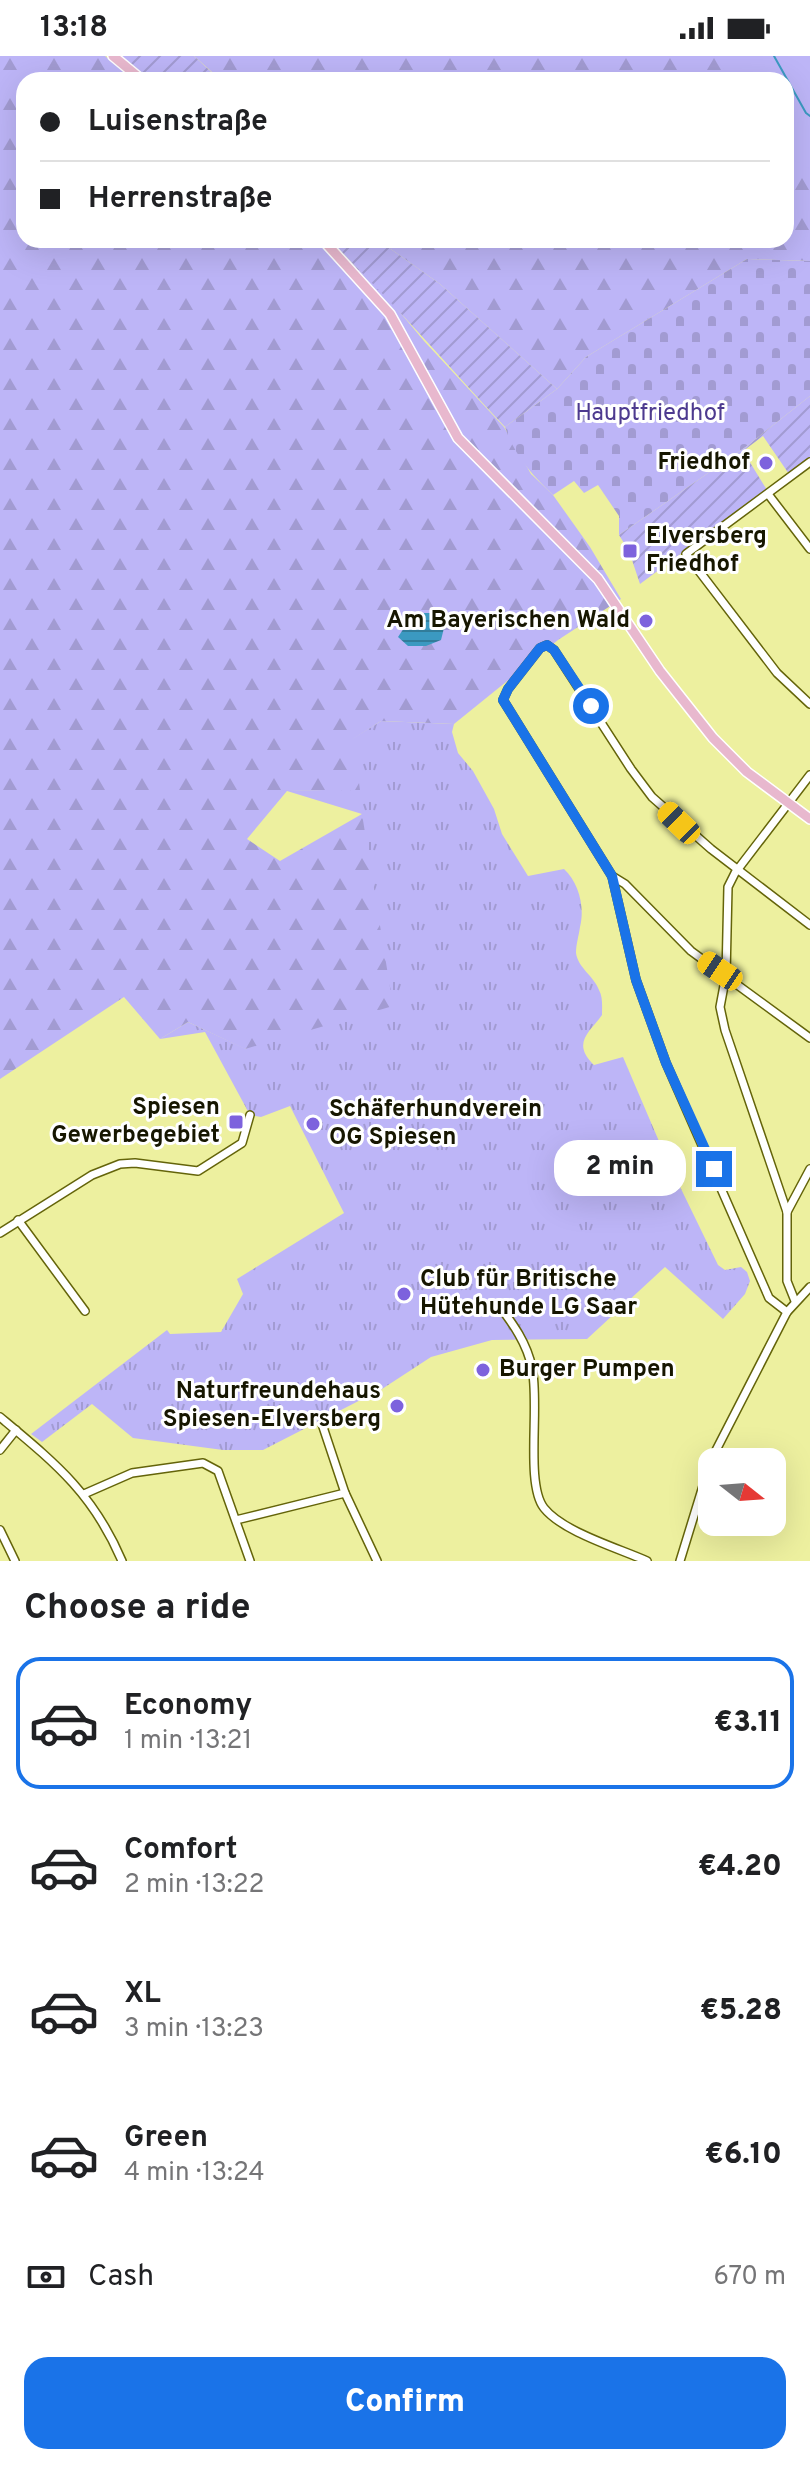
<!DOCTYPE html>
<meta charset="utf-8">
<style>
body{margin:0;font-family:Overpass,sans-serif;background:#f2f2f2;color:#202124;height:100vh;display:flex;flex-direction:column;font-size:30px;white-space:nowrap}
*{box-sizing:border-box;margin:0}
p{font-size:26px;color:#757577}
.icon{flex:none;width:44px;height:44px;fill:none;stroke:currentColor;stroke-width:2;stroke-linecap:round;stroke-linejoin:round}
.map{position:relative;height:1505px;overflow:hidden}
.drawer{display:flex;flex-direction:column;background:#fff;flex:1}
.drawer>*{flex:none}
.guide{position:absolute;left:16px;top:16px;width:778px;height:176px;border-radius:24px;box-shadow:0 8px 32px #0002;display:grid;align-content:center;height:176px;padding:0 24px;background:#fff}
.needle{width:52px;rotate:107deg}
.buttons{position:absolute;left:698px;top:1392px;display:grid;gap:16px}
.buttons a{display:grid;place-items:center;width:88px;height:88px;border-radius:16px;background:#fff;box-shadow:0 8px 32px #0002;font-size:40px}
.end{position:absolute;width:36px;height:36px;margin:-18px;border:10px solid #1a73e8;background:#fff;box-shadow:0 0 0 4px #fff}
.from{border-radius:50%}
.bubble{position:absolute;height:56px;border-radius:24px;background:#fff;box-shadow:0 8px 32px #0002;font-size:26px;font-weight:800;line-height:56px;text-align:center}
.car{position:absolute;width:24px;height:48px;margin:-24px -12px;border-radius:10px;box-shadow:0 0 6px 2px #0007;background:linear-gradient(#f5c518 24%,#345 0 40%,#f5c518 0 76%,#345 0 86%,#f5c518 0)}
.guide b{display:flex;align-items:center;gap:28px;height:76px;font-size:30px}
.guide b+b{border-top:2px solid #e0e0e0}
.guide i{width:20px;height:20px;background:#202124}
ul{padding:0;list-style:none}
li{display:flex;align-items:center;gap:24px;height:132px;margin:0 16px 12px;padding:0 8px;border:4px solid transparent;border-radius:24px}
li div{flex:1}
li b{display:block;font-size:30px}
li em{font-style:normal;font-weight:800}
li.on{border-color:#1a73e8}
li>.icon{width:72px;height:72px;stroke-width:1.5}
h2{padding:0 24px;font-size:36px;line-height:96px}
.pay{display:flex;align-items:center;gap:20px;height:88px;padding:0 24px;font-size:30px}
.pay p{margin-inline-start:auto}
.cta{display:flex;gap:16px;margin-top:auto;padding:16px 24px}
.cta a{flex:1;height:92px;border-radius:24px;background:#1a73e8;color:#fff;font-size:32px;font-weight:800;line-height:92px;text-align:center}
.status{display:flex;justify-content:space-between;align-items:center;height:56px;padding:0 40px;background:#fff;direction:ltr}
.status svg{height:22px;fill:currentColor}
.map>svg:first-child{display:block}
.grass{fill:url(#grass-tufts)}
.forest{fill:url(#forest-firs)}
.cemetery{fill:url(#cemetery-stones)}
.park{fill:#bdb5f7}
.garden{fill:url(#garden-furrows)}
.water{fill:url(#water-rules)}
.lines{fill:none;stroke-linecap:round;stroke-linejoin:round}
.stream{stroke:#3b99c1;stroke-width:2}
.minor-casing{stroke:#64640a;stroke-width:10}
.major-casing{stroke:#fff;stroke-width:12}
.minor{stroke:#fff;stroke-width:7}
.major{stroke:#e8b8ce;stroke-width:9}
.route{stroke:#1a73e8;stroke-width:10}
.poi-dot{fill:#7d62dd;stroke:#fff;stroke-width:3}
.labels{text-anchor:middle;dominant-baseline:central;stroke-width:6;stroke-linejoin:round;paint-order:stroke}
.park-label{font-size:24px;fill:#4d3a8f;stroke:#fff}
.poi-label{font-size:24px;font-weight:bold;fill:#161600;stroke:#fff;text-anchor:end}
</style>
<div class="status"><b>13:18</b><svg viewBox="0 0 49 12"><path d="M0 12V9h3v3zM5 12V6h3v6zM10 12V3h3v9zM15 12V0h3v12zM26 1h20v11H26zM47 4h2v5h-2z"/></svg></div>
<div class="map">
<svg width="810" height="1505" viewBox="0 0 810 1505">
<defs>
<pattern id="grass-tufts" width="24" height="20" patternUnits="userSpaceOnUse" patternTransform="scale(2)"><rect width="24" height="20" fill="#bdb5f7"/><path d="M3 7l-1-3M5 7V3M7 7l1-3M15 17l-1-3M17 17v-4M19 17l1-3" fill="none" stroke="#a29bd2"/></pattern>
<pattern id="forest-firs" width="22" height="20" patternUnits="userSpaceOnUse" patternTransform="scale(2)"><rect width="22" height="20" fill="#bdb5f7"/><path d="M5 1l3.5 6h-7zM16 11l3.5 6h-7z" fill="#a29bd2"/></pattern>
<pattern id="cemetery-stones" width="16" height="16" patternUnits="userSpaceOnUse" patternTransform="scale(2)"><rect width="16" height="16" fill="#bdb5f7"/><path d="M2 7V4a2 2 0 0 1 4 0v3zM10 15v-3a2 2 0 0 1 4 0v3z" fill="#a29bd2"/></pattern>
<pattern id="garden-furrows" width="10" height="10" patternUnits="userSpaceOnUse" patternTransform="scale(2)"><rect width="10" height="10" fill="#bdb5f7"/><path d="M-1 1l2-2M0 10L10 0M9 11l2-2" fill="none" stroke="#a29bd2"/></pattern>
<pattern id="water-rules" width="6" height="5" patternUnits="userSpaceOnUse" patternTransform="scale(2)"><rect width="6" height="5" fill="#3b99c1"/><path d="M0 2.5h6" fill="none" stroke="#317c9a"/></pattern>
</defs>
<rect width="100%" height="100%" fill="#edf09f"/>
<!-- grass -->
<path class="grass" d="M381,665L454,668L452,676L458,697L473,715L494,753L502,778L528,820L564,813C579,827 585,851 580,871C579,879 576,888 576,897C578,912 594,920 599,934C603,941 602,951 602,959C590,976 571,987 594,1009L623,1001L667,1104L718,1209L725,1214L741,1211L747,1216L750,1225L745,1238L723,1263L665,1211L587,1283L492,1284L431,1301L382,1333L263,1394H223L133,1382L92,1348L42,1386L31,1378L167,1274L170,1278L221,1276L243,1238L237,1223L344,1157L290,1050L261,1061L250,1059L205,976L160,983L188,966L246,993L362,758L287,735L359,733L352,683Z"/>
<!-- forest -->
<g class="forest">
<polygon points="0,0 105,0 135,24 24,24 24,184 328,184 384,237 424,285 504,371 531,418 553,439 590,491 621,543 558,584 454,668 381,665 353,683 360,734 287,735 247,783 280,805 362,758 393,950 245,993 188,966 160,983 124,941 0,1023"/>
<polygon points="194,0 810,0 810,205 747,203 586,301 557,333 440,228 378,184 786,184 786,24 221,24"/>
</g>
<!-- cemetery -->
<path class="cemetery" d="M747,203L810,205V340L747,390L619,479V460L598,429L584,437L574,425L553,439C533,420 514,399 505,371L557,333L586,301Z"/>
<!-- park -->
<polygon class="park" points="714,0 810,0 810,113 794,104 786,94 786,24 732,24"/>
<!-- garden -->
<g class="garden">
<polygon points="120,0 194,0 220,24 149,24"/>
<path d="M329,184H378L440,228L557,333L505,371C446,308 391,243 329,184Z"/>
<polygon points="810,340 810,402 789,418 763,380 743,395 767,434 640,528 629,495 619,479 747,390"/>
</g>
<!-- water -->
<polygon class="water" points="414,557 430,557 446,564 441,584 426,590 408,590 398,581"/>
<g class="lines">
<!-- stream -->
<polyline class="stream" points="774,0 806,57 810,60"/>
<defs>
<g id="minor">
<polyline points="810,406 686,498 777,617 810,648"/>
<polyline points="768,438 810,493"/>
<polyline points="612,820 625,828 691,895 810,982"/>
<polyline points="787,1156 810,1113"/>
<polyline points="18,1164 85,1255"/>
<polyline points="0,1177 92,1119 120,1108 135,1107 198,1115 242,1087 250,1059"/>
<polyline points="795,1245 787,1225 787,1156 725,974 720,951 726,919 728,831 735,817 810,719"/>
<path d="M498,1248C513,1268 527,1287 532,1312C540,1348 525,1428 544,1452C563,1476 618,1492 647,1505"/>
<polyline points="787,1256 769,1242 666,1007 636,924 612,820 503,644 508,633 540,592 547,589 554,594 631,713 652,741 711,793 810,869"/>
<path d="M0,1361C55,1407 93,1437 122,1505"/>
<polyline points="322,1368 345,1437 377,1505"/>
<polyline points="0,1394 16,1374"/>
<polyline points="84,1438 132,1417 203,1407 218,1415 250,1505"/>
<polyline points="236,1464 345,1437"/>
<polyline points="0,1474 15,1505"/>
<polyline points="680,1505 711,1404 787,1256 810,1231"/>
</g>
<g id="major">
<polyline points="113,0 142,24"/>
<polyline points="323,184 390,258 458,382 598,523 660,615 713,682 747,716 810,763"/>
</g>
</defs>
<!-- minor casing -->
<use href="#minor" class="minor-casing"/>
<!-- major casing -->
<use href="#major" class="major-casing"/>
<!-- minor -->
<use href="#minor" class="minor"/>
<!-- major -->
<use href="#major" class="major"/>
</g>
<g class="lines">
<!-- route -->
<polyline class="route" points="591,650 554,594 547,589 540,592 508,633 503,644 612,820 636,924 666,1007 714,1113"/>
</g>
<!-- markers -->
<g class="poi-dot">
<circle cx="766" cy="407" r="8"/>
<rect x="622" y="487" width="16" height="16" rx="4"/>
<circle cx="646" cy="565" r="8"/>
<rect x="228" y="1058" width="16" height="16" rx="4"/>
<circle cx="313" cy="1068" r="8"/>
<circle cx="404" cy="1238" r="8"/>
<circle cx="483" cy="1314" r="8"/>
<circle cx="397" cy="1350" r="8"/>
</g>
<g class="labels">
<!-- park labels -->
<g class="park-label">
<text x="650" y="358">Hauptfriedhof</text>
</g>
<!-- poi labels -->
<g class="poi-label">
<text x="750" y="407">Friedhof</text>
<text x="646" y="481" text-anchor="start">Elversberg<tspan x="646" dy="28">Friedhof</tspan></text>
<text x="630" y="565">Am Bayerischen Wald</text>
<text x="220" y="1052">Spiesen<tspan x="220" dy="28">Gewerbegebiet</tspan></text>
<text x="329" y="1054" text-anchor="start">Schäferhundverein<tspan x="329" dy="28">OG Spiesen</tspan></text>
<text x="420" y="1224" text-anchor="start">Club für Britische<tspan x="420" dy="28">Hütehunde LG Saar</tspan></text>
<text x="499" y="1314" text-anchor="start">Burger Pumpen</text>
<text x="381" y="1336">Naturfreundehaus<tspan x="381" dy="28">Spiesen-Elversberg</tspan></text>
</g>
</g>
</svg>
<div class="buttons">
<a><svg class="needle" viewBox="-14 -14 28 28"><path d="M0-13l5 13h-10z" fill="#e53935"/><path d="M0 13l5-13h-10z" fill="#757577"/></svg></a>
</div>
<i class="end from" style="left:591px;top:650px"></i>
<i class="end" style="left:714px;top:1113px"></i>
<div class="bubble" style="left:554px;top:1084px;width:132px">2 min</div>
<i class="car" style="left:679px;top:767px;rotate:314deg"></i>
<i class="car" style="left:720px;top:915px;rotate:304deg"></i>
<div class="guide">
<b><i class="from"></i>Luisenstraße</b>
<b><i></i>Herrenstraße</b>
</div>
</div>
<section class="drawer">
<h2>Choose a ride</h2>
<ul>
<li class="on"><svg class="icon" aria-label="car" viewBox="0 0 24 24"><path d="M5 17H2v-5l4-1 3-4h7l3 4 3 1v5h-3M9 17h6M6 11h13"/><circle cx="7" cy="17" r="2"/><circle cx="17" cy="17" r="2"/></svg><div><b>Economy</b><p>1 min · 13:21</p></div><em>€3.11</em></li>
<li><svg class="icon" aria-label="car" viewBox="0 0 24 24"><path d="M5 17H2v-5l4-1 3-4h7l3 4 3 1v5h-3M9 17h6M6 11h13"/><circle cx="7" cy="17" r="2"/><circle cx="17" cy="17" r="2"/></svg><div><b>Comfort</b><p>2 min · 13:22</p></div><em>€4.20</em></li>
<li><svg class="icon" aria-label="car" viewBox="0 0 24 24"><path d="M5 17H2v-5l4-1 3-4h7l3 4 3 1v5h-3M9 17h6M6 11h13"/><circle cx="7" cy="17" r="2"/><circle cx="17" cy="17" r="2"/></svg><div><b>XL</b><p>3 min · 13:23</p></div><em>€5.28</em></li>
<li><svg class="icon" aria-label="car" viewBox="0 0 24 24"><path d="M5 17H2v-5l4-1 3-4h7l3 4 3 1v5h-3M9 17h6M6 11h13"/><circle cx="7" cy="17" r="2"/><circle cx="17" cy="17" r="2"/></svg><div><b>Green</b><p>4 min · 13:24</p></div><em>€6.10</em></li>
</ul>
<div class="pay"><svg class="icon" aria-label="cash" viewBox="0 0 24 24"><path d="M3 7h18v10H3z"/><circle cx="12" cy="12" r="2"/></svg>Cash<p>670 m</p></div>
<div class="cta"><a>Confirm</a></div>
</section>
